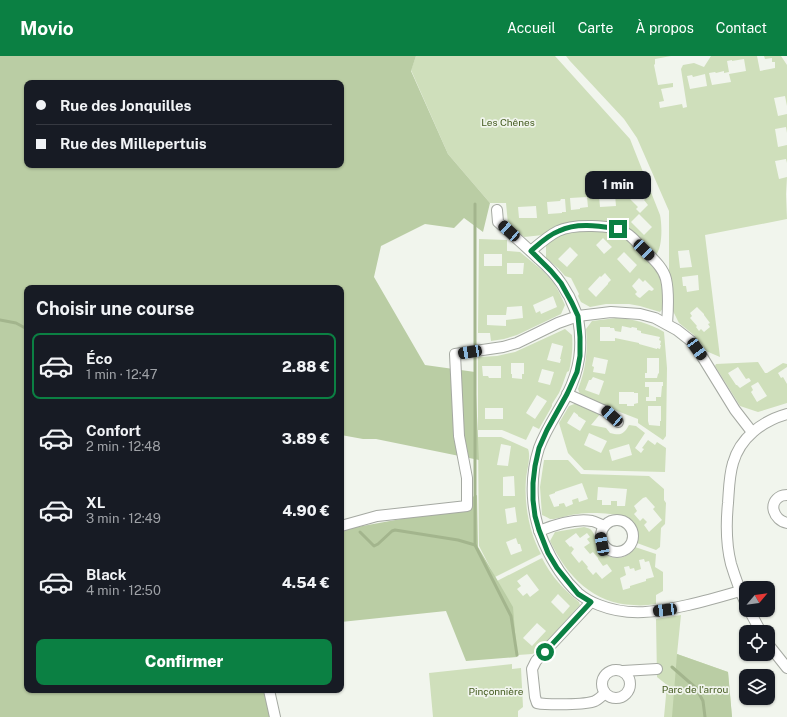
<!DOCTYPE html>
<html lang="fr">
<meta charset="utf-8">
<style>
body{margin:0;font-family:"Public Sans",sans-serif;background:#242831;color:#f1f3f6;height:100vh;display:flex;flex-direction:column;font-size:15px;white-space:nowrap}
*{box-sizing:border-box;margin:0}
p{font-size:13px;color:#9ea1a6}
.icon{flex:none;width:22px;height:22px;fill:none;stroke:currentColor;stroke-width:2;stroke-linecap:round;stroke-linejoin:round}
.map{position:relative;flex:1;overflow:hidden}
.sheet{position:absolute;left:24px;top:229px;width:320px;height:408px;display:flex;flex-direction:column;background:#171b24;border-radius:8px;box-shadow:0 1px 3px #0004}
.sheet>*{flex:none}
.hud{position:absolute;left:24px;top:24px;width:320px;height:88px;border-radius:8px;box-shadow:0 1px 3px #0004;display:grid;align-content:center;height:88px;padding:0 12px;background:#171b24}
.needle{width:26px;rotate:61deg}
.fabs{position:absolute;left:739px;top:525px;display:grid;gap:8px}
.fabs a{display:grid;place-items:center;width:36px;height:36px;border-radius:8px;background:#171b24;box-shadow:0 1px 3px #0004;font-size:20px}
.end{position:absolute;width:18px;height:18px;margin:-9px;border:5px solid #0b8043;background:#fff;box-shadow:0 0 0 2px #fff}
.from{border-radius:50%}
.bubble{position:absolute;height:28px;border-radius:8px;background:#171b24;box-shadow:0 1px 3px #0004;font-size:13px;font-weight:800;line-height:28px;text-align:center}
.car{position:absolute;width:12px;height:24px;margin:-12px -6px;border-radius:5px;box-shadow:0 0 3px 1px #0007;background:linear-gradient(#222 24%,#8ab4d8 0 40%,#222 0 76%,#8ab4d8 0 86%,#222 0)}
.hud b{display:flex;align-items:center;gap:14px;height:38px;font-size:15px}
.hud b+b{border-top:1px solid #363941}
.hud i{width:10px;height:10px;background:#f1f3f6}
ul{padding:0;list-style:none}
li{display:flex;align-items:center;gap:12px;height:66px;margin:0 8px 6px;padding:0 4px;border:2px solid transparent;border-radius:8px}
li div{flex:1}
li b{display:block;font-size:15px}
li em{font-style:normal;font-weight:800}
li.active{border-color:#0b8043}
li>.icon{width:36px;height:36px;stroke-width:1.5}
h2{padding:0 12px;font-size:18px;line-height:48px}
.action{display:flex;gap:8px;margin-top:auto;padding:8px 12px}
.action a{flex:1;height:46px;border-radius:8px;background:#0b8043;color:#fff;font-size:16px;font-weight:800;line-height:46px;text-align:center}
header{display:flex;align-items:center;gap:24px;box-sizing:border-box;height:56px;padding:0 20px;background:#0b8043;color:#fff}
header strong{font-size:19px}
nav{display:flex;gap:22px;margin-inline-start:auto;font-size:14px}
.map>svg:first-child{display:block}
.green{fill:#cfdfbb;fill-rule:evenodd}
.forest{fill:#bacda4;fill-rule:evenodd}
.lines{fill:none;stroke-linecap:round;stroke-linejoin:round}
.stream{stroke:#a3b58d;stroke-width:3}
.minor-casing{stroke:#a5a9a2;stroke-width:12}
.minor{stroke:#fff;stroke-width:10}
.route{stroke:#0b8043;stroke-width:5}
.labels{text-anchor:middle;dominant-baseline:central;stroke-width:3.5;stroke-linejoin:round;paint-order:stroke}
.park-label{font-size:10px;fill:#455c21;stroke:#f1f5ed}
</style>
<header>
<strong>Movio</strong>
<nav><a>Accueil</a><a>Carte</a><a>À propos</a><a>Contact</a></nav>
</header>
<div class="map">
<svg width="787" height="661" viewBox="0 0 787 661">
<rect width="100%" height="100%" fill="#f1f5ed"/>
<!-- green -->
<g class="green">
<path d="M416,0H555L630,83L660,159C662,168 663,193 655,200L614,168L607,166H603L543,179L524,181L508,168L506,147H490L448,98L411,14ZM632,128L646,142L644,144L648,149L640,157L636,153L638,151L628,141L629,139L625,135ZM615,139L616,150L600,151L599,140ZM587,141L588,151L580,152V153L571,154L570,142ZM561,143H565L566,156H562V157L548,158L547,146L560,145ZM536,150L537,162H519L518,151ZM639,158L652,171L644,179L631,166Z"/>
<path d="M566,0H671L655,3V8L654,9L658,29L673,27V31L661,33L664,45L659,46L660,52L682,48L683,52L687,51L681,13L683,9L694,7L704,11L711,0H757L760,15L775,12V6H772V2L765,3L764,0H781L787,9V50L785,40L774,42L778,60L787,58V77L786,71L775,73L778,91L787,89V107L786,103L775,105L779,123L787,121L786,138L787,163L705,179L720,301L706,295L694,279L679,267L673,255L669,217V155L637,82L624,63L570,5ZM744,3L746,15L729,18L731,26L712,29L709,17L715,16L716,17L724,15V17L729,16L727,5L732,4V5ZM705,18L707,30L690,33L687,20L692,19L693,21ZM689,194L692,211L680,212L678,195ZM698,219L699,234L687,236L686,230H683L682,221ZM697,251L704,258V259L710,267L708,268L710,271L704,276L701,273L699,275L696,271L697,270L690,262L692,260L690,257Z"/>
<path d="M591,174L618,177L629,185L654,212L659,219L661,224L664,251L660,256L640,250L629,248H606L590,251L581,246L578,240L579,238L571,222L565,220L558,212L546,202V188L558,180L570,176ZM603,182L612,191L604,198L596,189ZM570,191L578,199L567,211L558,203ZM624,196L637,209L630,217L617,203ZM605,217L611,224L608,227V228L596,241L588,233L600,220L601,221ZM639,222L643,226L645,224L654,233L652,235L649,234L640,242L638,241L635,238L637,236L632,230Z"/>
<path d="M479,183L507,184V195L520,196L543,215L554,227L559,236L565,249L561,258L517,279L504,283L491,285L490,277H478ZM484,198H502V210H484ZM507,207H524L523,218H507ZM553,240L557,251L541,258L540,255L536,257L533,249ZM522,250L523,262L506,264V270L487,269V259H506L507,251Z"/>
<path d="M616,262C634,263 649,267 664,276L667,312L666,380L663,384L638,367V363L581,341L578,333C586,313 588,294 586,273L592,265ZM622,270L631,272L632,271L637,272V274L641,275V277L660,281L659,284L661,285L660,289H661L660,293L657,292V293L639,288V287L615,282V285H600V271H610V272H614L615,275L621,276ZM594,301L608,304L605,318L593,316L594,311L592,310ZM647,302H659V317L658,318L657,322H645V317H647ZM593,321L604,325L599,339L585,334L589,324H591ZM645,326H663V330H662L661,341H656V345H646V341H649V331H645ZM619,336H634V337H638V347L634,348V350H627V348H619ZM648,350H661V365H660V370L649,369L648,365Z"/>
<path d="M565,273L572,279C573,291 572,303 569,315L567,316L562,330L559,337L552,348V350L539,373L533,370L526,384L502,374H478V301L497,300L515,296ZM552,287L563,290L560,303H561L560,307L547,304ZM511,307H524V318H522V323L512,322V318H511ZM482,310H501V322H489L488,320H483ZM542,313L554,316L550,329L538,326ZM537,339L547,345L535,363L526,357ZM485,352H503V363H485Z"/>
<path d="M758,306L765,317H767L783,307L787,308V311L778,317L781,322L783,321L787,328V347L758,356L740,350L715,310L716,308ZM738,311L746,323L749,322L751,325L740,332L737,329H736L728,317ZM758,326L767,340L757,346L751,336L753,334L751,330Z"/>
<path d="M577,347L601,357L591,369L606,372L610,377C621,380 624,378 629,369L636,370L645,377L635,392L641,397L644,393L642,392L648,384L655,389L657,386L666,392L665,416L584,414L568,397L559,367L569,350ZM574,356L578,359V360L586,365L580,375L567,367ZM589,377L607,385L601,397L584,389ZM629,388L632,399L612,405L609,394Z"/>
<path d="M478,381H501L528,393C531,400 527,414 526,423C524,448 529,476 541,498L495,521L479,490ZM501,388L511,390L508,410L497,409ZM514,420L515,440H503V421ZM515,451L517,466L507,468L505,453ZM516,482L518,488H520L522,495L511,499L506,486Z"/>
<path d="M544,404H568L581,418L649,420L664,433V444L666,447L665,468L661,472L660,491L656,494L637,487C639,477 634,465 624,461C613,457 590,456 578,458C572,458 555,464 550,463C548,462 545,460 542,459L540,431ZM582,427L588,443L579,446L578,442L572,444L573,448L566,451L564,447L559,448V450L554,451L549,439L555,437V436ZM598,431L627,433L625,450H617V445H611V449H602V444H597ZM646,441L655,451L653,453L662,464L649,476L644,469L647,466L643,462L640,465L634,458L637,455L634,450L643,442Z"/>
<path d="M584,471C587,472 590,472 592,475C596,480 596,488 600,493C605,502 620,505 629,498C631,496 633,493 635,491L656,498L655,511L663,516V535L656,539V548C648,549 641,550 634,549C593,548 567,520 550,485L555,476ZM576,477L580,482L587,477L590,481L587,483L590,487L584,491L590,498L593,496L598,502V503L603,510L607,508L612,515L602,523L596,516L593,519L587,512L588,511L582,504L579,507L571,497L574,493L571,490L570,491L565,485ZM644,503L645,506L649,505L654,521L646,523V525L630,530V532L623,534L620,522L626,519L624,511L629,510L630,513L634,512L635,515L641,513L639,504Z"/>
<path d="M542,502C551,520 564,534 579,546L580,549L537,596L532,598L518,599L513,568L497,525ZM527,518L539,534L530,541L527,537L523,540L517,533L521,530L517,525ZM558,538L570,550L563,558L551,546ZM537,567L546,575L532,590L523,582Z"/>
<polygon points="681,559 677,598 728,616 732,661 664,661 667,629 657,621 656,563"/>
<polygon points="512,608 512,613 521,612 523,651 518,655 518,661 433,661 429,617"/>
</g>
<!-- forest -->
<g class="forest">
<path d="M0,0H416L411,15L448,98L490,147L483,176L464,162L454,172L425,168L381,190L374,221L425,309L475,316L479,404L376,383H363L341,379V232H27V634H270L276,661H0ZM27,27H341V109H27Z"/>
<polygon points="477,439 478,491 513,551 517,601 466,605 446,555 341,566 341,462 357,471 434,457"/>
<polygon points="677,598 728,616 732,661 672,661"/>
</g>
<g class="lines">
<!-- stream -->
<g class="stream">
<polyline points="475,148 475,489 511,560 517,599"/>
<polyline points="0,264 16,267 27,273"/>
<polyline points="360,476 374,490 378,488 392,475 395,474 458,484 475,489"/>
<polyline points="672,611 696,632 703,645 705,661"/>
</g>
<defs>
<g id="minor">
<path d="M497,154L498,166C512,178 525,190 539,203C547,210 555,218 561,227C564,231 566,236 569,240C572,247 576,255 578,262C583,290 580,313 567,339C558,356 546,373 539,392C529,423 531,458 544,487C552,505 563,523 578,537C584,542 591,546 599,549C629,561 657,556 688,549C706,545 723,540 740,535"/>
<path d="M531,195C539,188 548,180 558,175C572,168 612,168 626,177C633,181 638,188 644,194C652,202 663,211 666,223C669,236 668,255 667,268"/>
<polyline points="567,338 605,355 618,366"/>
<path d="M787,439C785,439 783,439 781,440C767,447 774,464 787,467"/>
<circle cx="617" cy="480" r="16"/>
<polyline points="341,470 377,460 467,450 467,422 459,380 455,298 503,291 517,287 558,267 578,260 611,256 640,258 655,262 677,274 691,285 703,302 735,354 752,376"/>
<path d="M539,475C554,469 576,462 592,465C596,466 600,468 604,470"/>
<path d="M591,546L536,605L532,613L535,641L537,647C547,649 586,649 595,645C599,643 602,640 605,637"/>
<path d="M746,548C740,535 735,521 731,508C726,488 726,467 728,447C729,434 729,420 733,407C740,382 762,365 787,358"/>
<polyline points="749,554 761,576"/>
<polyline points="768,588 787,612"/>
<circle cx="616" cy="628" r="14"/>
<polyline points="623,615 657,613"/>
<polyline points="269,634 275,661"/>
</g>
</defs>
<!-- minor casing -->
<use href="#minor" class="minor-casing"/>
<!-- minor -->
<use href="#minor" class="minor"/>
</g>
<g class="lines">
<!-- route -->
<path class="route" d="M545,596L591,546L578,538L557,512L548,497L539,474L535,460L533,444V427L535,410L539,392L547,374L567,338L577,316L580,300V281L578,260L572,247L561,227L551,215L531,195C539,188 548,179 559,175C577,166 599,170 618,173"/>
</g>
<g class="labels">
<!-- park labels -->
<g class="park-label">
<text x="508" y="66">Les Chênes</text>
<text x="695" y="633">Parc de l'arrou</text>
<text x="496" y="635">Pinçonnière</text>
</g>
</g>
</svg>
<div class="fabs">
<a><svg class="needle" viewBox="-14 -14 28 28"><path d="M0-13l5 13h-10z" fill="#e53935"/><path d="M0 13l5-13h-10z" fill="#9ea1a6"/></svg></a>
<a><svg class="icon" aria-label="locate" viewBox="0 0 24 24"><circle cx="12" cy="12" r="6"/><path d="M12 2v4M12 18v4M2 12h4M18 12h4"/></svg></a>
<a><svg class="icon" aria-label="layers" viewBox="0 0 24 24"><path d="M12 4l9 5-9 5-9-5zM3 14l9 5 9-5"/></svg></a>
</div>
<i class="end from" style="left:545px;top:596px"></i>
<i class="end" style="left:618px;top:173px"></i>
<div class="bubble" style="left:585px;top:115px;width:66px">1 min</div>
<i class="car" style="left:509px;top:175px;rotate:312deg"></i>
<i class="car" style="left:644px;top:194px;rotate:135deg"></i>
<i class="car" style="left:697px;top:293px;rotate:144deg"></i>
<i class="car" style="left:470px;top:296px;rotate:261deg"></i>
<i class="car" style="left:612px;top:360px;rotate:312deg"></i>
<i class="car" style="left:602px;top:488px;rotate:349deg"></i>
<i class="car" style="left:665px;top:554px;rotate:263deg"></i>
<div class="hud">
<b><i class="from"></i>Rue des Jonquilles</b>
<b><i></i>Rue des Millepertuis</b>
</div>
<section class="sheet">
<h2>Choisir une course</h2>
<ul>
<li class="active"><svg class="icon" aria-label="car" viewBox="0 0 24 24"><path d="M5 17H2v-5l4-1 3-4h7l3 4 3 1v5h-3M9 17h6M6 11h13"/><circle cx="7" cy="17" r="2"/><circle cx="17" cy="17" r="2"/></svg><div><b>Éco</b><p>1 min · 12:47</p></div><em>2.88 €</em></li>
<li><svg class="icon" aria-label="car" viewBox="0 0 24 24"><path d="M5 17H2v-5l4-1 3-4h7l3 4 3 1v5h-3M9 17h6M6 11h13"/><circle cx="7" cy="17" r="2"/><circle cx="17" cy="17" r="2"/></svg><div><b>Confort</b><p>2 min · 12:48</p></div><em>3.89 €</em></li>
<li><svg class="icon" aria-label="car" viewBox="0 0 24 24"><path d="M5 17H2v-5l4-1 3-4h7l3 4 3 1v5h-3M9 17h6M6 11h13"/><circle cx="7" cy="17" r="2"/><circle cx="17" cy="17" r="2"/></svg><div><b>XL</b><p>3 min · 12:49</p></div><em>4.90 €</em></li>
<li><svg class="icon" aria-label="car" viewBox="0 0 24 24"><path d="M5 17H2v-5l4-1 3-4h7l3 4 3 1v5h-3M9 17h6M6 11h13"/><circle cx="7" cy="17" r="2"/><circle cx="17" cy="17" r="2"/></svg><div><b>Black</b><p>4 min · 12:50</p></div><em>4.54 €</em></li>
</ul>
<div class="action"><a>Confirmer</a></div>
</section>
</div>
